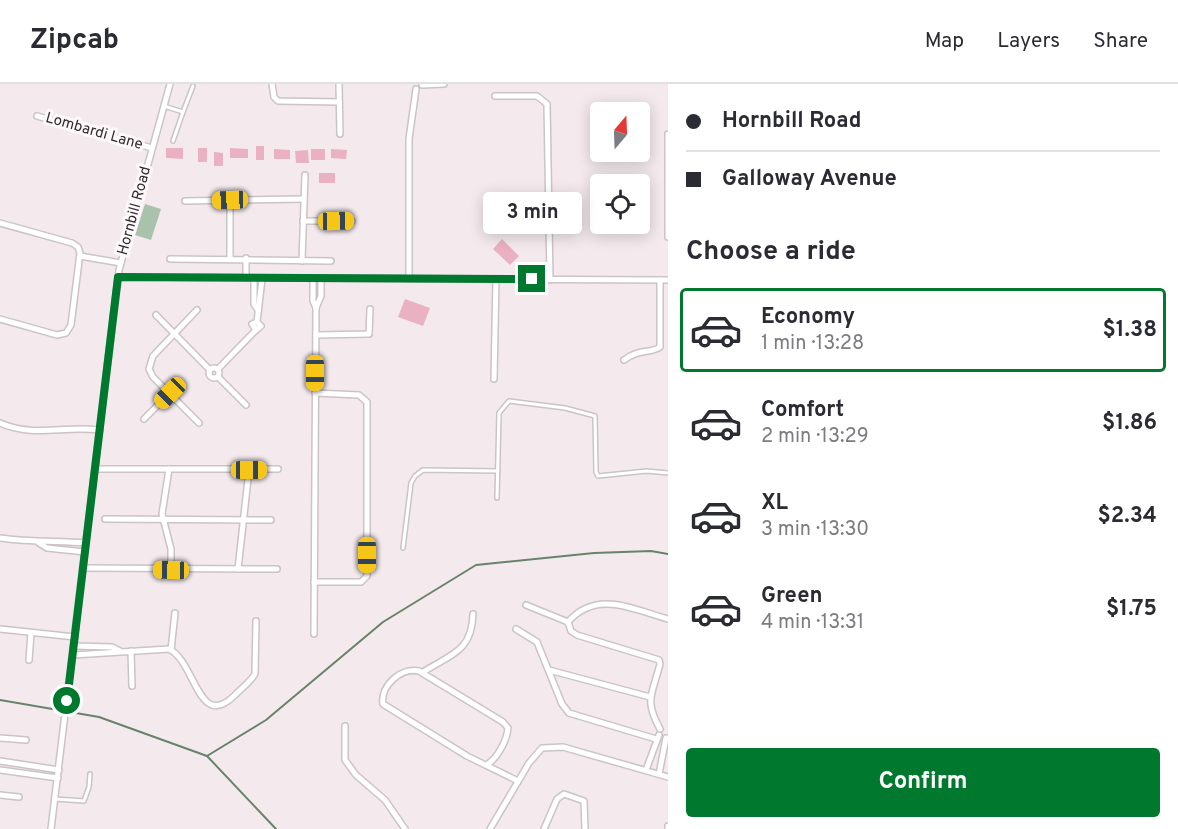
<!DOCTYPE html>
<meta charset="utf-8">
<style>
body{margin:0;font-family:Overpass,sans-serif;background:#f2f2f3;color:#2b2b33;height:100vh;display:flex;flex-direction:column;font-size:22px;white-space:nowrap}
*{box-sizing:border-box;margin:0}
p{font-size:20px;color:#7c7c81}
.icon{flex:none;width:33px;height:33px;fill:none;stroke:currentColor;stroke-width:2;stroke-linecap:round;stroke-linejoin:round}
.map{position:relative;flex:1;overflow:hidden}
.panel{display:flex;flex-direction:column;background:#fff;width:510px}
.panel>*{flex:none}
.top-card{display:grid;align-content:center;height:132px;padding:0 18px;background:#fff}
.needle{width:39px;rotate:19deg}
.buttons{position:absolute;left:590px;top:18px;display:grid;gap:12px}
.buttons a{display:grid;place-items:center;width:60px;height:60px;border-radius:6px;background:#fff;box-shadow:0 3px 15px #0003;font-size:30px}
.end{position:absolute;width:27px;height:27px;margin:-14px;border:8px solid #00782e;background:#fff;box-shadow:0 0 0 3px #fff}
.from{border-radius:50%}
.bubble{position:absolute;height:42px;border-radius:6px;background:#fff;box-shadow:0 3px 15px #0003;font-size:20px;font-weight:700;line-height:42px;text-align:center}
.car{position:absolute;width:18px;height:36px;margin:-18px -9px;border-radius:8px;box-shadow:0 0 4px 2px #0007;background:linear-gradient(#f5c518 24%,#345 0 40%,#f5c518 0 76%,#345 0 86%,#f5c518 0)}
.top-card b{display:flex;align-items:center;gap:21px;height:57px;font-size:22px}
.top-card b+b{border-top:2px solid #e1e1e2}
.top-card i{width:15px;height:15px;background:#2b2b33}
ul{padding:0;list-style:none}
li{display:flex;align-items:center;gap:18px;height:84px;margin:0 12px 9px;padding:0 6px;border:3px solid transparent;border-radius:6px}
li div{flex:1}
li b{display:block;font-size:22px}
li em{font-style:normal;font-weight:700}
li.current{border-color:#00782e}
li>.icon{width:54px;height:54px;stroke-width:1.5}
h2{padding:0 18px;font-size:27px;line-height:72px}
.action{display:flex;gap:12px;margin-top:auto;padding:12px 18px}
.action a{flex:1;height:69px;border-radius:6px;background:#00782e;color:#fff;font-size:24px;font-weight:700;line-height:69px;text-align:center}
header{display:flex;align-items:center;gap:36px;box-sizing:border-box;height:84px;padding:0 30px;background:#fff;border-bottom:2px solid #e1e1e2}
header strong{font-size:28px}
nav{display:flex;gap:33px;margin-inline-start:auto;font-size:21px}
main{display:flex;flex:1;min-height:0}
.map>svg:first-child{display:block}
.green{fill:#a9c2ac}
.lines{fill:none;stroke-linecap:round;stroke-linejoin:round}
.stream{stroke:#67836a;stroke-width:2}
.building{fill:#eab1c3}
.lane-casing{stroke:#ccc3c5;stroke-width:6}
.street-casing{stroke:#ccc3c5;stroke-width:8}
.lane{stroke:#fff;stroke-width:3}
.street{stroke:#fff;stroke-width:5}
.route{stroke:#00782e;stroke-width:8}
.labels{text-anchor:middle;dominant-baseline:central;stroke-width:6;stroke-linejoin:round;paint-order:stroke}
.street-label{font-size:15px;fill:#312d2e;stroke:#fef8fa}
</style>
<header>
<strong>Zipcab</strong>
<nav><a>Map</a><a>Layers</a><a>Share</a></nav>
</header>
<main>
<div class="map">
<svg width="668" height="745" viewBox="0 0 668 745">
<rect width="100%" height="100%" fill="#f4eaed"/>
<!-- green -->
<polygon class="green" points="145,120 161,125 151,156 135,151"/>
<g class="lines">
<!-- stream -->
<g class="stream">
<polyline points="0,616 99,633 207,672 276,745"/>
<polyline points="207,672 266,636 383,538 476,481 594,469 651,467 668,470"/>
</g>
</g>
<!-- building -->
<g class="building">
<rect x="256" y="62" width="8" height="14"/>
<polygon points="166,64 183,64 183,75 166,74"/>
<rect x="198" y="64" width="9" height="14"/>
<polygon points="230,64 248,65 248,74 230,74"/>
<polygon points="274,65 290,66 290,75 274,75"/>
<rect x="311" y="65" width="14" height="11"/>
<polygon points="331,65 347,66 346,75 331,74"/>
<polygon points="308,66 309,79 296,79 295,67"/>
<polygon points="214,68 223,69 223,82 214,82"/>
<rect x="319" y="89" width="16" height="10"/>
<polygon points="502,155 519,172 510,181 493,165"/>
<polygon points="405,215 430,224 423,242 398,233"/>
</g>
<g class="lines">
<defs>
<g id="lane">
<polyline points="164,22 183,28 193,2"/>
<polyline points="173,57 183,28"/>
<polyline points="497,414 499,329 509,317 565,324 595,332 596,388 598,392 647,387 668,389"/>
<polyline points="403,464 411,399 415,392 423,386 498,387"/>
<polyline points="55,715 84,717 89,703 90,690"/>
</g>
<g id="street">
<polyline points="272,0 274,13 278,17 339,18"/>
<polyline points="339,0 340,50"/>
<polyline points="422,1 444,0"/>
<polyline points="495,12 537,12 547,20 550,196"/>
<polyline points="37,32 152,64"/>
<polyline points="668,50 668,153"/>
<polyline points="185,117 304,115"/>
<polyline points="303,137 352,137"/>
<polyline points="0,139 72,159 78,163 80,169 71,241 66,249 57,251 0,235"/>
<polyline points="80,172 121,179"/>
<polyline points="230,174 230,116"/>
<polyline points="170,175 331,177"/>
<polyline points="302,177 305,91"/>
<polyline points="118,193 668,196"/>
<polyline points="246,194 246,174"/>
<polyline points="254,195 254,220 258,226"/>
<polyline points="313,195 313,217 316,224"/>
<polyline points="409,195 409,55 416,5"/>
<polyline points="197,226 153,272 149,285 153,293 199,339"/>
<polyline points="156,231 210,286"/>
<polyline points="257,238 252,240 256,246 261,242 257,238 262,195"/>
<polyline points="316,251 369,250 370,225"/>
<path d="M624,276C640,264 650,270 660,263V196"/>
<circle cx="214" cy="289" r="5"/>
<polyline points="218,285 256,246"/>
<polyline points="218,293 246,321"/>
<polyline points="494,295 496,195"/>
<polyline points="144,335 170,309"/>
<path d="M0,339C34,354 64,341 100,346"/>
<polyline points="95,385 278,385"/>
<polyline points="169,385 162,430 171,465 171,486"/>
<polyline points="105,435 271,436"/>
<path d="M0,454C29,458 57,457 86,459"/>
<polyline points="39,459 47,464 85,468"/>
<polyline points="84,484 277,485"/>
<polyline points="238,485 249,386"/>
<polyline points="314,498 361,498 367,492 367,318 359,311 315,309"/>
<path d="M526,521L568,538L571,547L577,551L659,576L660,580C652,611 644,616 660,645"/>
<path d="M568,538C597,505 634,526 668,535"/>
<polyline points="0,545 75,553"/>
<polyline points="516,545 537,558 562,620 569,629 656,655"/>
<polyline points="314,550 316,224 321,212 321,195"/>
<polyline points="74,562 112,563 120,567"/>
<polyline points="171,566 175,529"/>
<polyline points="131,567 132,602"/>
<path d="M73,571L169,565C196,578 198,648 235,611C242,604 250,598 255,590L256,537"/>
<polyline points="29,576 31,549"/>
<polyline points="549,586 650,613"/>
<path d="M423,588C452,570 472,567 473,530"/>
<polyline points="345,642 345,676 356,691 385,716 405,745"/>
<polyline points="0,654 26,656"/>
<polyline points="0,677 59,686"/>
<path d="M488,680C498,673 507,656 508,644L503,638L419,587C401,583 380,602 383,620L467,672L518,697"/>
<polyline points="0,686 58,694"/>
<polyline points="646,686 659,651"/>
<polyline points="659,690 666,654"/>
<polyline points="0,711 19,713"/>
<polyline points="51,745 119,186 170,0"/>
<polyline points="490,745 529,679 542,664 563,663 668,693"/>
<polyline points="544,745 557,715 564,710 584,717 585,745"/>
<polyline points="668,745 668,742"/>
</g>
</defs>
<!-- lane casing -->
<use href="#lane" class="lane-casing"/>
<!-- street casing -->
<use href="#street" class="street-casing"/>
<!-- lane -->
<use href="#lane" class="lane"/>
<!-- street -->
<use href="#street" class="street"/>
</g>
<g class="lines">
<!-- route -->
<polyline class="route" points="67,617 118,193 532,195"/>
</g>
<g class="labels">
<!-- street labels -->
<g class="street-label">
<text transform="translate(94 48) rotate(16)">Lombardi Lane</text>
<text transform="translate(135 127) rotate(-75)">Hornbill Road</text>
</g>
</g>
</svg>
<div class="buttons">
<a><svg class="needle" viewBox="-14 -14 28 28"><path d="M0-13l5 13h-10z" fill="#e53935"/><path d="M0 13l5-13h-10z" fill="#7c7c81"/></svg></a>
<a><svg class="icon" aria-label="locate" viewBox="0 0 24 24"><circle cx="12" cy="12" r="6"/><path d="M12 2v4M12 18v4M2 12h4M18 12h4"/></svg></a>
</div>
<i class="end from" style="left:67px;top:617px"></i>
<i class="end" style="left:532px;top:195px"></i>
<div class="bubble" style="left:483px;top:108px;width:99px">3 min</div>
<i class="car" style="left:230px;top:116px;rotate:268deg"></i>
<i class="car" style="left:336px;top:137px;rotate:89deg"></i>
<i class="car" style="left:315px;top:289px;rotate:180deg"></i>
<i class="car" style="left:170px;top:309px;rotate:225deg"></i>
<i class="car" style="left:249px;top:386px;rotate:90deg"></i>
<i class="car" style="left:367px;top:471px;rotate:180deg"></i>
<i class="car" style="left:171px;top:486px;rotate:271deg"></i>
</div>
<section class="panel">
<div class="top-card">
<b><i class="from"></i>Hornbill Road</b>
<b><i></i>Galloway Avenue</b>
</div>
<h2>Choose a ride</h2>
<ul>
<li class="current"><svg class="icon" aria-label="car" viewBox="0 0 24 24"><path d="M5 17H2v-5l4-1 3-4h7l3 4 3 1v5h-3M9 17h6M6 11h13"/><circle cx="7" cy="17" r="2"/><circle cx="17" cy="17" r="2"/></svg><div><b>Economy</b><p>1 min · 13:28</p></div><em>$1.38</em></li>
<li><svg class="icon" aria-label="car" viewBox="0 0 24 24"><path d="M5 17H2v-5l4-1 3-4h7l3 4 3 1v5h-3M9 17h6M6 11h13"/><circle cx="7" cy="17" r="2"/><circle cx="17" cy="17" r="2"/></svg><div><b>Comfort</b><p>2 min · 13:29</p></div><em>$1.86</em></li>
<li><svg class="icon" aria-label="car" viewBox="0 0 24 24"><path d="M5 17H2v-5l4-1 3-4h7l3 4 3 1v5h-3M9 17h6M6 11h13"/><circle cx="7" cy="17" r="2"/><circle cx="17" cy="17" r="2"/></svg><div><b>XL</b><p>3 min · 13:30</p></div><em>$2.34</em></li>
<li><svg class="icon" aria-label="car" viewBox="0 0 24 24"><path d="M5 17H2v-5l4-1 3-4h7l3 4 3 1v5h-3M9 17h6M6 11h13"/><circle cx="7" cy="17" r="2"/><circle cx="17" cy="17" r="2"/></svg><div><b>Green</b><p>4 min · 13:31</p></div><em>$1.75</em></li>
</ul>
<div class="action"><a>Confirm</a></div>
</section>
</main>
